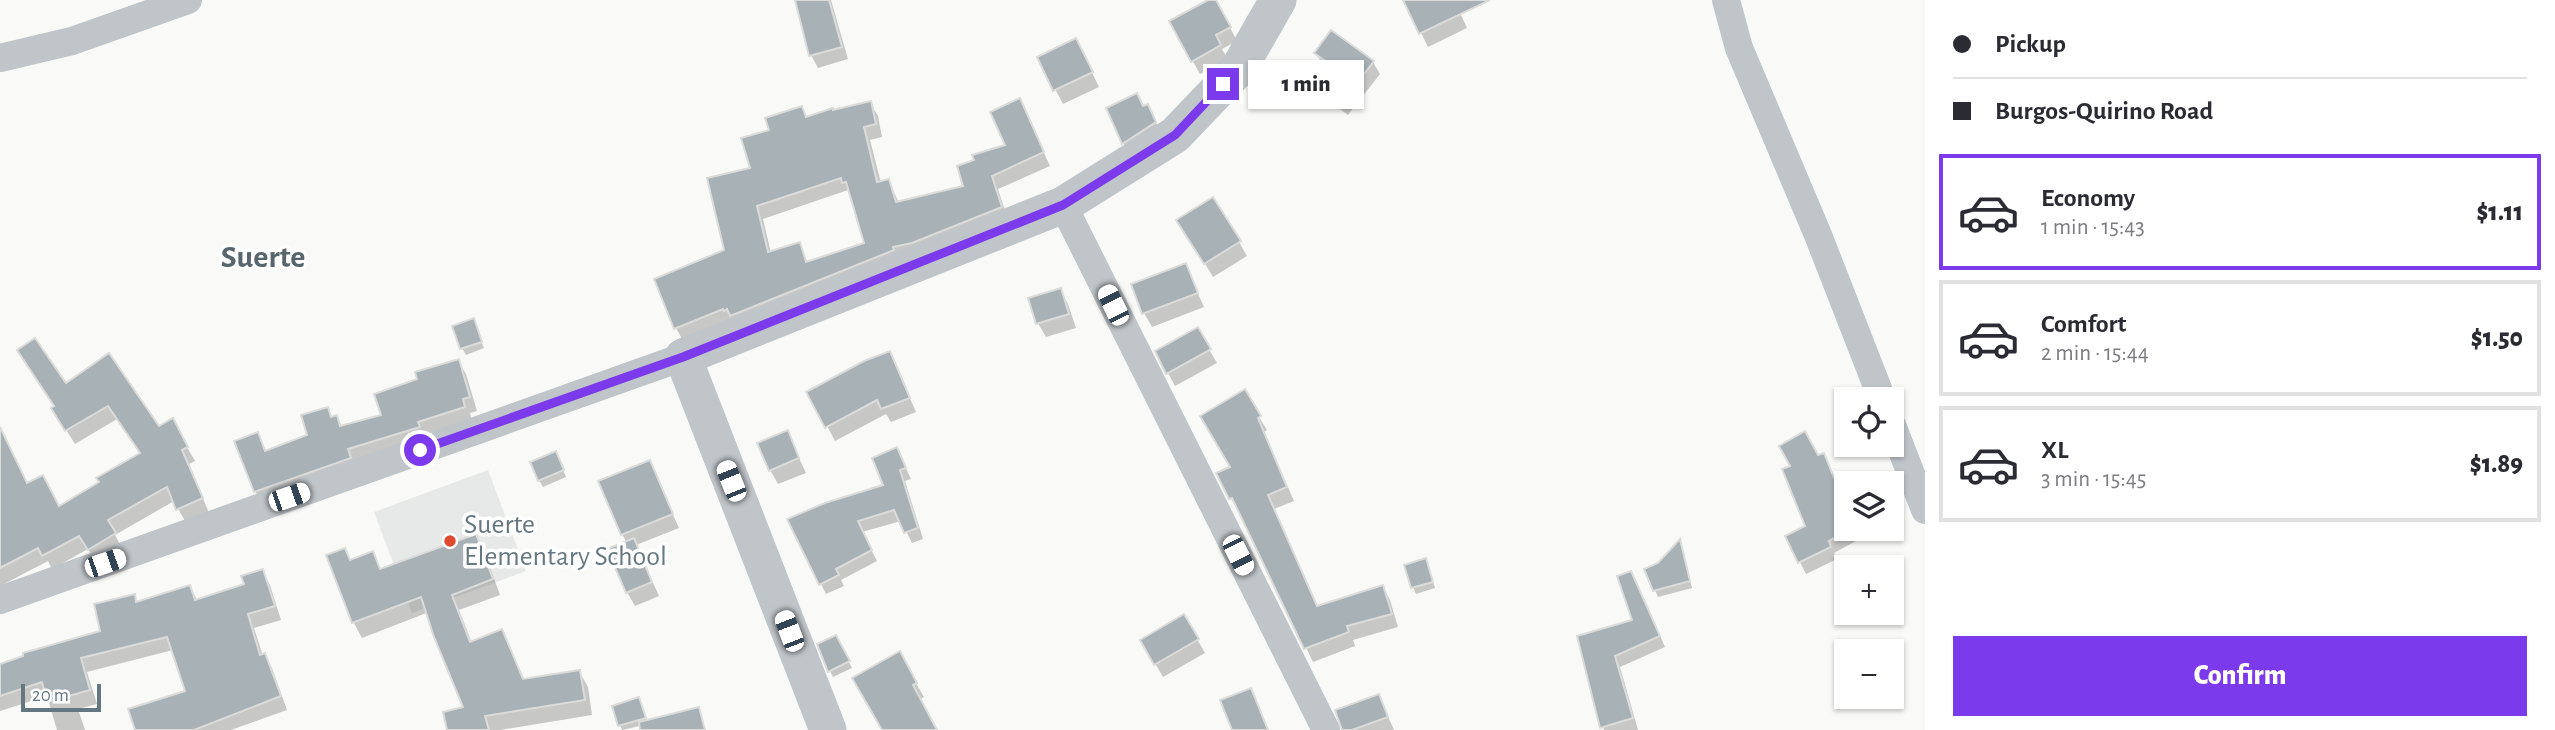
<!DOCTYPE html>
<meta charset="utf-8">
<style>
body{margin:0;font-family:"Alegreya Sans",sans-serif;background:#f2f2f3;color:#2b2b33;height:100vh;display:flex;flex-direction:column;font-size:26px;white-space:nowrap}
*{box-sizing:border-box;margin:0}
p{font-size:23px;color:#7c7c81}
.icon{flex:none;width:38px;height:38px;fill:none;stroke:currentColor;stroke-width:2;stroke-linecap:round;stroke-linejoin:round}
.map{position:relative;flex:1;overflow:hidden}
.panel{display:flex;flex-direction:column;background:#fff;width:630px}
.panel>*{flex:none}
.hud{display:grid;align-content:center;height:154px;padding:0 28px;background:#fff}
.controls{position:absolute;left:1834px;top:387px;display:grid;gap:14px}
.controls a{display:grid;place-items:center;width:70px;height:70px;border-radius:0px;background:#fff;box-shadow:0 2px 5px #0004;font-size:35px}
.scale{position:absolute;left:21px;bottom:18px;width:80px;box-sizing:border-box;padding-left:7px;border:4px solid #657781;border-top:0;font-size:19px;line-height:24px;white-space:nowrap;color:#657781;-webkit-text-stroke:5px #fff;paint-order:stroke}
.end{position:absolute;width:32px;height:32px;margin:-16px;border:9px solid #7c3aed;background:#fff;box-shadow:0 0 0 4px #fff}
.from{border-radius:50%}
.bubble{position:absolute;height:49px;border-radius:0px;background:#fff;box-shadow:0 2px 5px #0004;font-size:23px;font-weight:800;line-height:49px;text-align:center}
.car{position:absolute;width:21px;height:42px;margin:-21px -10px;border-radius:9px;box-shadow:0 0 5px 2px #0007;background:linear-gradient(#fff 24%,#345 0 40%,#fff 0 76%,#345 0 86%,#fff 0)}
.hud b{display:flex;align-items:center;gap:24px;height:66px;font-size:26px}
.hud b+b{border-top:2px solid #e1e1e2}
.hud i{width:18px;height:18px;background:#2b2b33}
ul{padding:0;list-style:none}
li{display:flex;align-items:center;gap:21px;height:116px;margin:0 14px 10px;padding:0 14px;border:4px solid #e1e1e2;border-radius:0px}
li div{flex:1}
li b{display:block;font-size:26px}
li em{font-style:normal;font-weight:800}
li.selected{border-color:#7c3aed}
li>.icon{width:63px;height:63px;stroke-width:1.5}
.cta{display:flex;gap:14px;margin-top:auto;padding:14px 28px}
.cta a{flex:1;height:80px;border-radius:0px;background:#7c3aed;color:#fff;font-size:28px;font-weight:800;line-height:80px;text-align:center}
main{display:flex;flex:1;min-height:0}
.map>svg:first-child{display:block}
.built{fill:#e7e9e8}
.shadow{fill:#0003;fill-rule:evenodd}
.building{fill:#a7b1b6;stroke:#dbdbd9;stroke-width:2;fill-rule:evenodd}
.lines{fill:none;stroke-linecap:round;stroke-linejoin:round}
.minor{stroke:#c0c5c9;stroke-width:28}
.tertiary{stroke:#c0c5c9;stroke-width:37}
.route{stroke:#7c3aed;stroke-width:9}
.poi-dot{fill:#df4a31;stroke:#fff;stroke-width:2.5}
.labels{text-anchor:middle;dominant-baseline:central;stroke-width:7;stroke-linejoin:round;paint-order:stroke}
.poi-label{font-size:28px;fill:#657781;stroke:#fff;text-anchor:start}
.quarter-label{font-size:32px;font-weight:bold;fill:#57656c;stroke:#fff}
</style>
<main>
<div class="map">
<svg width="1925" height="730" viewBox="0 0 1925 730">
<rect width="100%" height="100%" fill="#f9f9f7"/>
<!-- built -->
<polygon class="built" points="488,470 526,571 412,613 374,512"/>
<!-- shadow -->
<g class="shadow">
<polygon points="796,0 831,0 848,59 818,68 811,55"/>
<polygon points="1212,0 1215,0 1237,41 1222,49 1228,60 1200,74 1171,22"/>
<polygon points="1405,0 1454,0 1467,28 1428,47"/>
<polygon points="1316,53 1373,62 1380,74 1348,115 1328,100 1322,89 1333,72 1323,65"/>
<polygon points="1083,54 1099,87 1063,104 1039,58"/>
<path d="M1020,101L1050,166L998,189L1008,220L683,341L676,328L726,251L752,169L771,132L801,108L807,118L870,103L878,116L882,137L870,140L881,183L889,181L899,203L965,187L1007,146ZM848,190L866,245L808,263L799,244L771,253L763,219Z"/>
<polygon points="1154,118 1161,134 1130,154 1123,143"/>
<polygon points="1179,220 1239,242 1247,256 1213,277"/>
<polygon points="1185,265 1204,307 1152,327 1144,313"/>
<polygon points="1060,290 1068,304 1076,328 1046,337 1038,323"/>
<polygon points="473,321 484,348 466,355 462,348"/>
<polygon points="1197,329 1217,363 1175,386 1168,373"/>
<polygon points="890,353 916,412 891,422 886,414 835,441 809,392"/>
<polygon points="458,361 466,374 477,411 470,413 472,421 263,505 255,491 257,434 267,452 309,436 327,409 333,419 337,417 342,427 384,416 419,380"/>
<polygon points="65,385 159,428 172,421 195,461 189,464 209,513 186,523 174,501 115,535 122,548 97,563 88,549 52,569 48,561 4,584 0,592 0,439 27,485 59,507 101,483 142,454 117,419 75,444 53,409"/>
<polygon points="1202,417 1259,417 1267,430 1264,432 1294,501 1274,509 1318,607 1383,587 1390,600 1398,627 1353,640 1355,646 1313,662 1240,511 1230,498 1232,468"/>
<polygon points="787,432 806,473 778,484 770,470"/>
<polygon points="897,449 911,479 905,481 923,539 912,543 901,521 862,532 877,561 841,580 844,586 826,594 789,520 886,486"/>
<polygon points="1823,455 1846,507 1846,528 1872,528 1874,531 1834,553 1837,559 1806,574 1800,562 1808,527 1818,457"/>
<polygon points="559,460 566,477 543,487 539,480"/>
<polygon points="649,462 679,528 636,545 659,596 635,606 627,592 627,543 622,534"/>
<polygon points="476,536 484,551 500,595 459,610 472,643 501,631 524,680 579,671 588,687 592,715 500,730 449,730 466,708 429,612 362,638 354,623 328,556 345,550 351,561 372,553 382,571"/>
<polygon points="1680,542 1692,588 1658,597 1655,590"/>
<polygon points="1426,560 1435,588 1416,594 1413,587"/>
<polygon points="262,571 270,585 281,620 254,628 263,656 265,655 272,668 287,710 231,730 137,730 187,692 173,650 87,672 97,704 78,709 85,730 57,730 47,696 0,711 0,666 103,633 134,596 138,604 189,587 198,601 246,585"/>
<polygon points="1637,584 1665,647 1620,667 1638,730 1604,730 1579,638 1634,621"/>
<polygon points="1184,616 1205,653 1163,677 1142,641"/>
<polygon points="836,637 852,668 833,677 830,671"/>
<polygon points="899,654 924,697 919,700 935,730 884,730"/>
<polygon points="1379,696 1394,730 1343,730"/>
<polygon points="642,706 648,724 622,730 614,707"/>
</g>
<!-- building -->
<g class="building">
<polygon points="795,0 829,0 842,47 809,56"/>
<polygon points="1208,0 1216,0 1231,27 1216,35 1221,45 1191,62 1169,21"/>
<polygon points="1403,0 1490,0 1419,34"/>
<polygon points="1331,30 1374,61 1341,104 1320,88 1335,68 1314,53"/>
<polygon points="1076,38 1093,72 1053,91 1037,57"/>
<polygon points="1137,93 1143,106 1148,104 1156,122 1122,144 1106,108"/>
<path d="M1020,98L1044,152L992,176L1002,207L912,243L893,247L894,250L730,316L727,309L724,311L723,309L674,329L654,279L724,250L707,178L750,168L741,138L769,130L765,118L802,106L806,117L833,108V110L871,101L876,124L864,127L877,182L889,179L896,202L963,186L957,166L974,160L972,155L1005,145L990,112ZM841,178L842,183L846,182L864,243L806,262L800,242L768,252L757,206Z"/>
<polygon points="1213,197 1241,241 1204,264 1176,220"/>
<polygon points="1186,263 1198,293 1142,314 1131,284"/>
<polygon points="1061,288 1069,314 1036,324 1028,298"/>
<polygon points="474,318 482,342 460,349 452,326"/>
<polygon points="1198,327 1211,349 1166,374 1155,351"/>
<polygon points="35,338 66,383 109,353 159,426 173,418 188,447 182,450 203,498 176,510 167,487 108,520 116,533 88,550 79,536 42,556 38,548 0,568 0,427 27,483 43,475 59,506 99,482 96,478 140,453 108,406 65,431 51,408 54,406 17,350"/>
<polygon points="890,351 910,398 881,409 877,400 825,428 806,392 864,361"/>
<polygon points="459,359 470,397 463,399 465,407 418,422 420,427 348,449 351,458 254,492 234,441 258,432 265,451 307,435 301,415 328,407 331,417 337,415 340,426 381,415 374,394 417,379 415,372"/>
<polygon points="1245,389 1261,416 1258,418 1287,487 1268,495 1317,606 1383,585 1392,614 1347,626 1349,632 1304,649 1232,498 1229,499 1216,473 1230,467 1200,416"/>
<polygon points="788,430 799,458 769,471 757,443"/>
<polygon points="1805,431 1818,455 1824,453 1846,508 1846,531 1829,541 1831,547 1798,563 1785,536 1805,526 1782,469 1790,466 1779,446"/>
<polygon points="897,447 906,468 900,470 918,528 904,533 894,510 858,521 872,550 836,569 839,575 819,585 787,519 825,503 883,485 872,458"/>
<polygon points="556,451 564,470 538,481 530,462"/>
<polygon points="650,460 673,514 621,535 598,481"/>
<polygon points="476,534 493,579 452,595 470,642 502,629 523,679 580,670 585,700 485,716 489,730 447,730 443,712 463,707 434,637 421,597 352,623 326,555 345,548 350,560 373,551 380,569"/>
<polygon points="634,538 652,582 626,593 607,549"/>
<polygon points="1680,539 1690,581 1653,591 1644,569 1658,563"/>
<polygon points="1426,558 1433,582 1411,588 1404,565"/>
<polygon points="263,569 275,606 248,614 260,655 265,653 281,696 194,730 135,730 128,709 185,691 167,637 81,658 90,690 47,702 42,682 0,696 0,664 23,656 23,653 100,631 94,604 135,594 136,602 190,585 195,600 244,584 241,576"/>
<polygon points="1631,571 1660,636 1615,656 1633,718 1600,728 1577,636 1632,620 1617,576"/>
<polygon points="1184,614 1199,639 1154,665 1140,640"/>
<polygon points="836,635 850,661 828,672 817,644"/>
<polygon points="900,651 917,683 913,685 937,730 882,730 852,678"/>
<polygon points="1251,688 1268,730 1232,730 1220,700"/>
<polygon points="1379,694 1388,717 1352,730 1342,730 1335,710"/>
<polygon points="639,697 646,718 618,726 612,706"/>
<polygon points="699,707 705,730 640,730 639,722"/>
</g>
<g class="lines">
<!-- minor -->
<g class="minor">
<polyline points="1726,0 1739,48 1818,235 1882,399"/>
<polyline points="0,58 72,41 188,0"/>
<polyline points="1063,205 1326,730"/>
<polyline points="1892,425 1925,510"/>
<polyline points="0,600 683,357"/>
</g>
<!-- tertiary -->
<polyline class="tertiary" points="828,730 683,357 1063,205 1175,135 1239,68 1278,0"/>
</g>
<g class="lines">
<!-- route -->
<polyline class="route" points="420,450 683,357 1063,205 1175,135 1223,84"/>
</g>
<!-- markers -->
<circle class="poi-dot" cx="450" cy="541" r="7"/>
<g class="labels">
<!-- poi labels -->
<g class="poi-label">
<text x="464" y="525">Suerte<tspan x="464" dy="32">Elementary School</tspan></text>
</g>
<!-- quarter labels -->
<g class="quarter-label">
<text x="263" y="257">Suerte</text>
</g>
</g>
</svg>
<div class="controls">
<a><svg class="icon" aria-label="locate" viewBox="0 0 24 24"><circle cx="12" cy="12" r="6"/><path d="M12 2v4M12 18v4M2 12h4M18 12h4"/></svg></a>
<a><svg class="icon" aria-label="layers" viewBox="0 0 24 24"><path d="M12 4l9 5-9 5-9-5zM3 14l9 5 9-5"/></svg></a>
<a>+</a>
<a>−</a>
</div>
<div class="scale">20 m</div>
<i class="end from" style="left:420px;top:450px"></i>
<i class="end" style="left:1223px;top:84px"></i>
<div class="bubble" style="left:1248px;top:60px;width:116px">1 min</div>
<i class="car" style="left:1113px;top:305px;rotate:334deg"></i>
<i class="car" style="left:731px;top:481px;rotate:338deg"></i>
<i class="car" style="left:289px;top:497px;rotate:71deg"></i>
<i class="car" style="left:1238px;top:555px;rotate:153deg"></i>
<i class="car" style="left:105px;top:563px;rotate:71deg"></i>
<i class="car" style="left:789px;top:631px;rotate:339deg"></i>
</div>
<section class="panel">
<div class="hud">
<b><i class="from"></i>Pickup</b>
<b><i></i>Burgos-Quirino Road</b>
</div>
<ul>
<li class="selected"><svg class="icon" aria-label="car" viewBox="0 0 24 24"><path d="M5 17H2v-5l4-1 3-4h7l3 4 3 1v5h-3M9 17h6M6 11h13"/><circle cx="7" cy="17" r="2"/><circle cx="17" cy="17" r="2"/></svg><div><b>Economy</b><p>1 min · 15:43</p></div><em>$1.11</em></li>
<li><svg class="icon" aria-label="car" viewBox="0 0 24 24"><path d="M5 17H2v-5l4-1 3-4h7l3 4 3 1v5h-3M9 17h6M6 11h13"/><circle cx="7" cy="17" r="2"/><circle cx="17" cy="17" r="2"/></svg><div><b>Comfort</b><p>2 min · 15:44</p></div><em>$1.50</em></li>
<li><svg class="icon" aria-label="car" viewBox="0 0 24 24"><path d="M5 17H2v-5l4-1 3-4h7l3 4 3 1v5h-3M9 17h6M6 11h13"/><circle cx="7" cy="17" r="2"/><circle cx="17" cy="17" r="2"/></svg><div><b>XL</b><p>3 min · 15:45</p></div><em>$1.89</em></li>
</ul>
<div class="cta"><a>Confirm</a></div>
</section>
</main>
